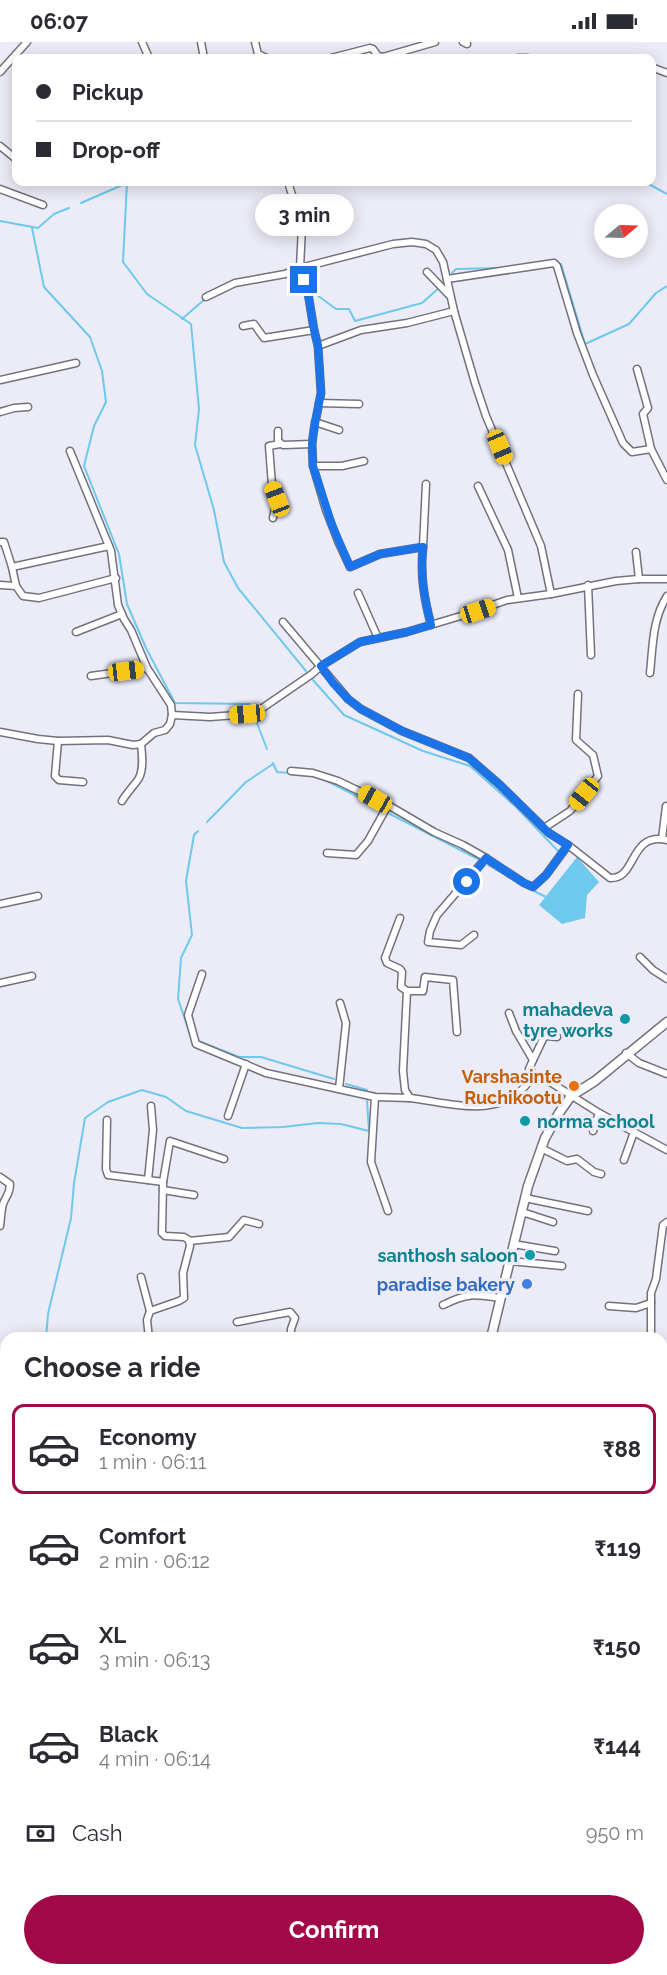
<!DOCTYPE html>
<meta charset="utf-8">
<style>
body{margin:0;font-family:Raleway,sans-serif;background:#f2f2f3;color:#2b2b33;height:100vh;display:flex;flex-direction:column;font-size:22px;white-space:nowrap}
*{box-sizing:border-box;margin:0}
p{font-size:20px;color:#7c7c81}
.icon{flex:none;width:33px;height:33px;fill:none;stroke:currentColor;stroke-width:2;stroke-linecap:round;stroke-linejoin:round}
.map{position:relative;flex:1;overflow:hidden}
.panel{position:absolute;left:0px;top:1290px;width:668px;height:644px;display:flex;flex-direction:column;background:#fff;border-radius:18px 18px 0 0;box-shadow:0 3px 15px #0003}
.panel>*{flex:none}
.banner{position:absolute;left:12px;top:12px;width:644px;height:132px;border-radius:12px;box-shadow:0 3px 15px #0003;display:grid;align-content:center;height:132px;padding:0 24px;background:#fff}
.needle{width:39px;rotate:71deg}
.controls{position:absolute;left:594px;top:162px;display:grid;gap:12px}
.controls a{display:grid;place-items:center;width:54px;height:54px;border-radius:50%;background:#fff;box-shadow:0 3px 15px #0003;font-size:30px}
.end{position:absolute;width:27px;height:27px;margin:-14px;border:8px solid #1a73e8;background:#fff;box-shadow:0 0 0 3px #fff}
.from{border-radius:50%}
.bubble{position:absolute;height:42px;border-radius:21px;background:#fff;box-shadow:0 3px 15px #0003;font-size:20px;font-weight:700;line-height:42px;text-align:center}
.car{position:absolute;width:18px;height:36px;margin:-18px -9px;border-radius:8px;box-shadow:0 0 4px 2px #0007;background:linear-gradient(#f5c518 24%,#345 0 40%,#f5c518 0 76%,#345 0 86%,#f5c518 0)}
.banner b{display:flex;align-items:center;gap:21px;height:57px;font-size:22px}
.banner b+b{border-top:2px solid #e1e1e2}
.banner i{width:15px;height:15px;background:#2b2b33}
ul{padding:0;list-style:none}
li{display:flex;align-items:center;gap:18px;height:90px;margin:0 12px 9px;padding:0 12px;border:3px solid transparent;border-radius:12px}
li div{flex:1}
li b{display:block;font-size:22px}
li em{font-style:normal;font-weight:700}
li.current{border-color:#a20847}
li>.icon{width:54px;height:54px;stroke-width:1.5}
h2{padding:0 24px;font-size:27px;line-height:72px}
.pay{display:flex;align-items:center;gap:15px;height:66px;padding:0 24px;font-size:22px}
.pay p{margin-inline-start:auto}
.cta{display:flex;gap:12px;margin-top:auto;padding:12px 24px}
.cta a{flex:1;height:69px;border-radius:36px;background:#a20847;color:#fff;font-size:24px;font-weight:700;line-height:69px;text-align:center}
.status{display:flex;justify-content:space-between;align-items:center;height:42px;padding:0 30px;background:#fff;direction:ltr}
.status svg{height:16px;fill:currentColor}
.map>svg:first-child{display:block}
.water{fill:#6ec9ed}
.lines{fill:none;stroke-linecap:round;stroke-linejoin:round}
.stream{stroke:#6ec9ed;stroke-width:2}
.minor-casing{stroke:#72727d;stroke-width:9}
.tertiary-casing{stroke:#72727d;stroke-width:10}
.secondary-casing{stroke:#72727d;stroke-width:11}
.minor{stroke:#fff;stroke-width:6}
.tertiary{stroke:#fff;stroke-width:8}
.secondary{stroke:#fff;stroke-width:8}
.route{stroke:#1a73e8;stroke-width:8}
.culture-dot{fill:#0f9aa8;stroke:#ececf8;stroke-width:2}
.food-dot{fill:#e8710a;stroke:#ececf8;stroke-width:2}
.shop-dot{fill:#3f7fe0;stroke:#ececf8;stroke-width:2}
.labels{text-anchor:middle;dominant-baseline:central;stroke-width:6;stroke-linejoin:round;paint-order:stroke}
.culture-label{font-size:18px;font-weight:bold;fill:#0d838f;stroke:#ececf8;text-anchor:end}
.food-label{font-size:18px;font-weight:bold;fill:#c56008;stroke:#ececf8;text-anchor:end}
.shop-label{font-size:18px;font-weight:bold;fill:#366cbe;stroke:#ececf8;text-anchor:end}
</style>
<div class="status"><b>06:07</b><svg viewBox="0 0 49 12"><path d="M0 12V9h3v3zM5 12V6h3v6zM10 12V3h3v9zM15 12V0h3v12zM26 1h20v11H26zM47 4h2v5h-2z"/></svg></div>
<div class="map">
<svg width="667" height="1933" viewBox="0 0 667 1933">
<rect width="100%" height="100%" fill="#ececf8"/>
<!-- water -->
<polygon class="water" points="577,815 599,840 587,853 585,876 562,882 539,863"/>
<g class="lines">
<!-- stream -->
<g class="stream">
<polyline points="127,140 123,220 147,252 191,282 199,367 195,403 214,468 224,520 238,546 306,629"/>
<polyline points="645,140 667,152"/>
<polyline points="81,161 127,141"/>
<polyline points="0,179 38,186 54,172 69,166"/>
<polyline points="32,186 44,245 90,295 102,329 106,360 94,384 84,424 119,512 127,562 146,606 175,661 250,662 251,665"/>
<polyline points="561,222 585,302 629,282 656,251 667,244"/>
<polyline points="293,230 295,230 302,245"/>
<polyline points="452,231 456,227 497,226"/>
<polyline points="313,250 336,267 349,267 355,279 422,261 440,245"/>
<polyline points="182,277 205,257"/>
<polyline points="313,638 344,673 423,709 470,724 516,765 559,810"/>
<polyline points="255,676 267,707"/>
<polyline points="273,721 277,730 291,731"/>
<polyline points="323,737 380,766"/>
<polyline points="390,772 478,817"/>
<polyline points="207,780 246,740 273,722"/>
<polyline points="488,823 519,841"/>
<polyline points="530,847 546,855"/>
<polyline points="191,995 178,957 181,916 192,893 186,839 194,793 198,789"/>
<polyline points="201,1000 239,1015 261,1015 334,1037"/>
<polyline points="346,1042 367,1048"/>
<polyline points="46,1296 48,1272 71,1176 74,1141 85,1076 108,1060 142,1048 166,1055 186,1069 242,1086 283,1085 318,1081 341,1082 369,1089 367,1059"/>
</g>
<defs>
<g id="minor">
<polyline points="142,0 149,16"/>
<polyline points="201,0 204,16"/>
<polyline points="255,0 258,12 267,16"/>
<polyline points="463,0 467,2"/>
<polyline points="331,16 370,6 373,7 378,14 383,15 435,0"/>
<polyline points="518,16 527,16"/>
<polyline points="651,25 667,31"/>
<polyline points="0,30 27,0"/>
<polyline points="0,104 16,117"/>
<path d="M288,140L302,185L300,226L308,251L314,288L318,304L321,351L314,387L312,402L313,424L326,468L338,499L350,525L380,512L423,505C420,533 424,556 431,583"/>
<polyline points="0,147 43,163"/>
<polyline points="427,230 449,253"/>
<polyline points="447,237 554,221 557,224 577,291 593,333 623,401 632,410 651,407"/>
<polyline points="206,255 235,241 285,232 300,226 393,202 412,200 426,202 436,208 443,220 454,269 475,341 486,374 541,504 551,552"/>
<polyline points="243,284 254,282 264,296 314,288"/>
<polyline points="318,304 361,288 407,281 454,269"/>
<polyline points="637,327 648,366 643,372 651,407 667,438"/>
<polyline points="0,338 76,321"/>
<polyline points="319,361 359,362"/>
<polyline points="0,370 14,366 28,365"/>
<polyline points="315,380 339,388"/>
<polyline points="278,389 278,399 283,403 312,402"/>
<polyline points="70,409 111,509 118,563 124,577 131,588 147,626 171,663 172,673"/>
<polyline points="313,424 342,424 364,419"/>
<polyline points="478,444 508,508 518,556"/>
<polyline points="273,476 277,457 272,443 269,404 280,402"/>
<polyline points="0,500 4,500 12,525"/>
<polyline points="109,504 12,525 16,544 23,554 39,556 116,536"/>
<polyline points="423,505 426,442"/>
<polyline points="636,510 639,537"/>
<polyline points="0,543 16,544"/>
<polyline points="588,543 591,613"/>
<polyline points="358,551 378,596"/>
<path d="M283,580L348,657L361,667L402,689L469,716L500,743L549,791L568,803L610,836C638,837 628,790 667,798"/>
<polyline points="76,590 122,572"/>
<path d="M650,631C653,604 652,578 667,554"/>
<polyline points="91,634 147,626"/>
<polyline points="0,690 38,697 58,699 108,698 133,703 141,702 154,691 165,688 170,682 172,673 210,675 250,672 261,667 312,632 321,624 360,600 407,590 464,573 507,558 551,552 616,539 639,537 667,537"/>
<polyline points="58,699 55,734 59,738 83,740"/>
<polyline points="291,729 313,731 338,739 388,763 434,790 463,803 486,816 437,873 430,889 428,900 461,903 474,893"/>
<path d="M122,759C125,753 137,740 139,736C144,726 142,712 141,702"/>
<polyline points="544,786 570,769 598,734 593,713 576,698 578,652"/>
<polyline points="662,797 666,764"/>
<polyline points="327,811 356,813 368,799 388,763"/>
<polyline points="486,816 524,841 533,845 546,833 568,803"/>
<polyline points="0,862 38,854"/>
<polyline points="400,876 385,916 387,921 400,927 402,930 401,945 407,949"/>
<polyline points="640,915 653,928 667,937"/>
<polyline points="202,932 188,973 196,1002 266,1031 375,1055 410,1056"/>
<polyline points="0,941 32,934"/>
<polyline points="509,971 516,989 533,1018 529,1027 535,1033"/>
<path d="M457,990L453,938L425,935L423,949H407L403,1029L405,1048L410,1056C444,1060 485,1074 516,1053C523,1048 529,1039 535,1033L550,1040L599,1071L667,1108"/>
<polyline points="626,1011 639,1021 667,1032"/>
<polyline points="533,1018 544,995 548,994 557,995"/>
<polyline points="339,1047 346,981 340,961"/>
<polyline points="375,1055 371,1120 388,1169"/>
<polyline points="151,1064 153,1088 148,1138 163,1140"/>
<polyline points="228,1074 246,1022"/>
<polyline points="107,1078 106,1127 108,1133 148,1138"/>
<polyline points="593,1089 599,1071"/>
<polyline points="541,1106 567,1119 577,1117 594,1130 601,1132"/>
<polyline points="624,1118 634,1090"/>
<path d="M0,1135L10,1142C10,1152 6,1154 3,1162C1,1169 1,1177 0,1184"/>
<polyline points="163,1148 194,1153"/>
<polyline points="525,1156 588,1169"/>
<polyline points="522,1170 553,1180"/>
<polyline points="189,1199 229,1195 244,1178 259,1182"/>
<polyline points="513,1202 555,1209"/>
<polyline points="510,1219 562,1224"/>
<polyline points="141,1235 150,1269"/>
<path d="M443,1263C467,1251 474,1252 500,1256"/>
<polyline points="609,1264 636,1266 651,1261"/>
<polyline points="237,1280 290,1270 295,1276 291,1287 291,1296"/>
<polyline points="149,1296 147,1278 150,1269 179,1259 184,1256 183,1231 190,1204 189,1198 184,1195 165,1194 162,1191 163,1140 170,1099 224,1117"/>
<polyline points="651,1296 651,1251 656,1237 663,1183 667,1180"/>
<polyline points="662,1322 667,1321"/>
<polyline points="0,1489 6,1491"/>
<polyline points="0,1551 6,1551"/>
<polyline points="0,1713 6,1712"/>
<polyline points="662,1902 667,1896"/>
<polyline points="108,1928 108,1933"/>
<polyline points="254,1928 256,1933"/>
<polyline points="311,1928 312,1933"/>
<polyline points="498,1928 500,1933"/>
<polyline points="35,1933 35,1928"/>
<polyline points="158,1933 159,1928"/>
<polyline points="428,1933 429,1928"/>
<polyline points="522,1933 523,1928"/>
</g>
<g id="tertiary">
<polyline points="662,1816 665,1840 662,1853"/>
<polyline points="641,1928 641,1933"/>
</g>
<g id="secondary">
<polyline points="491,1296 528,1144 545,1096 559,1071 571,1054 595,1039 667,980"/>
<polyline points="0,1614 6,1610"/>
</g>
</defs>
<!-- minor casing -->
<use href="#minor" class="minor-casing"/>
<!-- tertiary casing -->
<use href="#tertiary" class="tertiary-casing"/>
<!-- secondary casing -->
<use href="#secondary" class="secondary-casing"/>
<!-- minor -->
<use href="#minor" class="minor"/>
<!-- tertiary -->
<use href="#tertiary" class="tertiary"/>
<!-- secondary -->
<use href="#secondary" class="secondary"/>
</g>
<g class="lines">
<!-- route -->
<path class="route" d="M304,238L308,251L314,288L318,303L321,351L314,387L312,402L313,424L332,483L350,525L380,512L423,505C420,534 424,554 431,583L407,590L360,600L321,624L333,641L348,657L361,667L402,689L469,716L500,743L549,791L568,803L546,833L533,845L524,841L486,816L467,840"/>
</g>
<!-- markers -->
<g class="culture-dot">
<circle cx="625" cy="977" r="6"/>
<circle cx="525" cy="1079" r="6"/>
<circle cx="530" cy="1213" r="6"/>
</g>
<circle class="food-dot" cx="574" cy="1044" r="6"/>
<circle class="shop-dot" cx="527" cy="1242" r="6"/>
<g class="labels">
<!-- culture labels -->
<g class="culture-label">
<text x="613" y="967">mahadeva<tspan x="613" dy="21">tyre works</tspan></text>
<text x="537" y="1079" text-anchor="start">norma school</text>
<text x="518" y="1213">santhosh saloon</text>
</g>
<!-- food labels -->
<g class="food-label">
<text x="562" y="1034">Varshasinte<tspan x="562" dy="21">Ruchikootu</tspan></text>
</g>
<!-- shop labels -->
<g class="shop-label">
<text x="515" y="1242">paradise bakery</text>
</g>
</g>
</svg>
<div class="controls">
<a><svg class="needle" viewBox="-14 -14 28 28"><path d="M0-13l5 13h-10z" fill="#e53935"/><path d="M0 13l5-13h-10z" fill="#7c7c81"/></svg></a>
</div>
<i class="end from" style="left:467px;top:840px"></i>
<i class="end" style="left:304px;top:238px"></i>
<div class="bubble" style="left:255px;top:152px;width:99px">3 min</div>
<i class="car" style="left:500px;top:405px;rotate:157deg"></i>
<i class="car" style="left:277px;top:457px;rotate:339deg"></i>
<i class="car" style="left:478px;top:569px;rotate:72deg"></i>
<i class="car" style="left:126px;top:629px;rotate:83deg"></i>
<i class="car" style="left:247px;top:672px;rotate:265deg"></i>
<i class="car" style="left:584px;top:752px;rotate:219deg"></i>
<i class="car" style="left:375px;top:757px;rotate:299deg"></i>
<div class="banner">
<b><i class="from"></i>Pickup</b>
<b><i></i>Drop-off</b>
</div>
<section class="panel">
<h2>Choose a ride</h2>
<ul>
<li class="current"><svg class="icon" aria-label="car" viewBox="0 0 24 24"><path d="M5 17H2v-5l4-1 3-4h7l3 4 3 1v5h-3M9 17h6M6 11h13"/><circle cx="7" cy="17" r="2"/><circle cx="17" cy="17" r="2"/></svg><div><b>Economy</b><p>1 min · 06:11</p></div><em>₹88</em></li>
<li><svg class="icon" aria-label="car" viewBox="0 0 24 24"><path d="M5 17H2v-5l4-1 3-4h7l3 4 3 1v5h-3M9 17h6M6 11h13"/><circle cx="7" cy="17" r="2"/><circle cx="17" cy="17" r="2"/></svg><div><b>Comfort</b><p>2 min · 06:12</p></div><em>₹119</em></li>
<li><svg class="icon" aria-label="car" viewBox="0 0 24 24"><path d="M5 17H2v-5l4-1 3-4h7l3 4 3 1v5h-3M9 17h6M6 11h13"/><circle cx="7" cy="17" r="2"/><circle cx="17" cy="17" r="2"/></svg><div><b>XL</b><p>3 min · 06:13</p></div><em>₹150</em></li>
<li><svg class="icon" aria-label="car" viewBox="0 0 24 24"><path d="M5 17H2v-5l4-1 3-4h7l3 4 3 1v5h-3M9 17h6M6 11h13"/><circle cx="7" cy="17" r="2"/><circle cx="17" cy="17" r="2"/></svg><div><b>Black</b><p>4 min · 06:14</p></div><em>₹144</em></li>
</ul>
<div class="pay"><svg class="icon" aria-label="cash" viewBox="0 0 24 24"><path d="M3 7h18v10H3z"/><circle cx="12" cy="12" r="2"/></svg>Cash<p>950 m</p></div>
<div class="cta"><a>Confirm</a></div>
</section>
</div>
